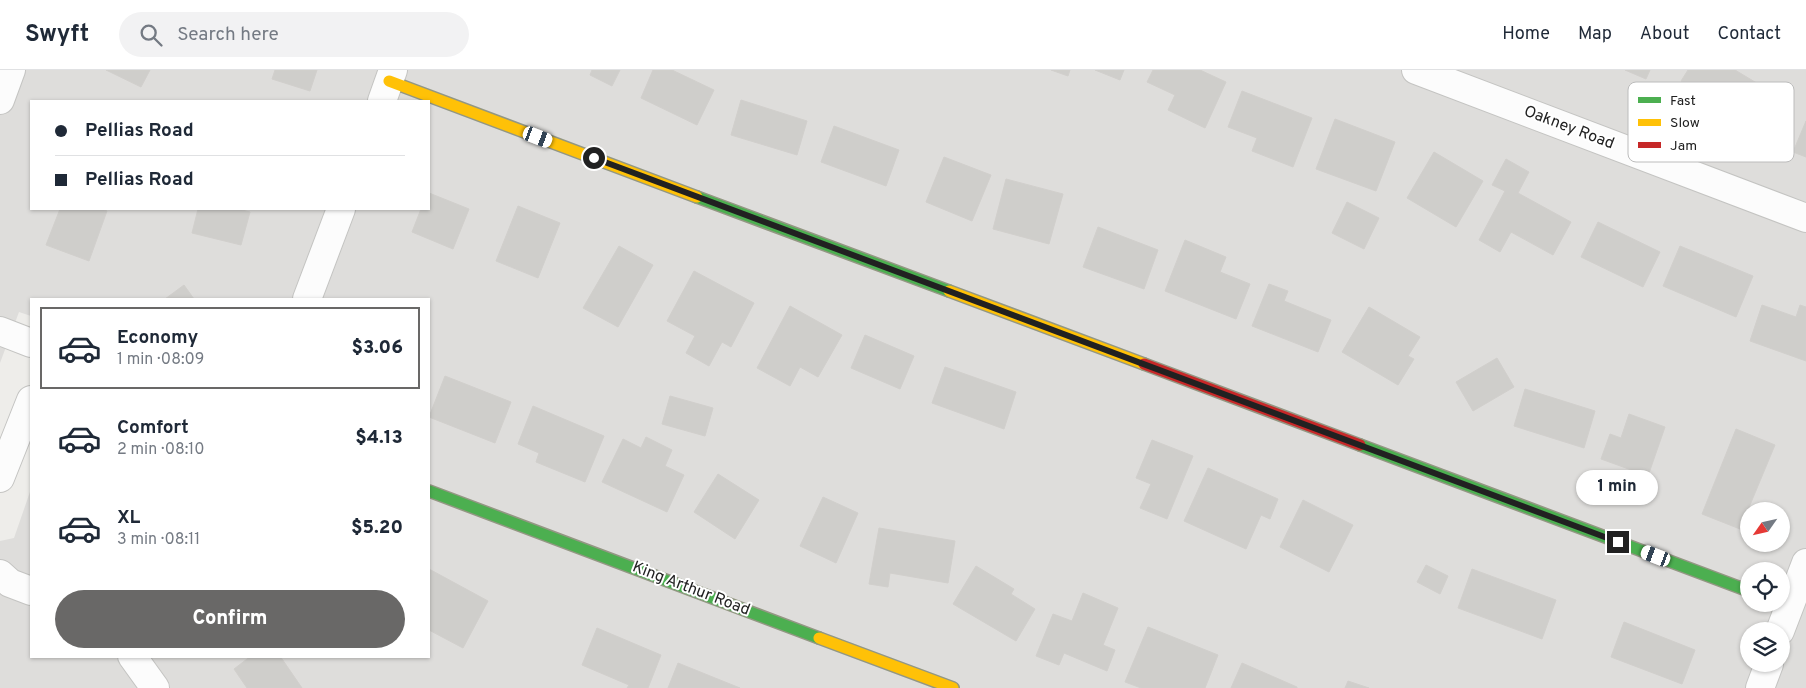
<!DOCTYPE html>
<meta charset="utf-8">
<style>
body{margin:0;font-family:Overpass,sans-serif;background:#f2f2f3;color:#1f2937;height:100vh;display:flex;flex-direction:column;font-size:19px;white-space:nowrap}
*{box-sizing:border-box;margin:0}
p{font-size:16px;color:#747a83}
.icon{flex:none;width:28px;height:28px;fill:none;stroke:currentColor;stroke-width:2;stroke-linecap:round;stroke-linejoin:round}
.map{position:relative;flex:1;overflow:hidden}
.panel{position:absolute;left:30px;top:228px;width:400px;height:360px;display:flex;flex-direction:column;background:#fff;border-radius:0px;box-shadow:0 1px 4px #0004}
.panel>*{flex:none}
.banner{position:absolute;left:30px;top:30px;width:400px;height:110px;border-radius:0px;box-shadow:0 1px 4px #0004;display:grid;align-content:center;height:110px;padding:0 25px;background:#fff}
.needle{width:32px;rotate:236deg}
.controls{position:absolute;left:1740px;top:432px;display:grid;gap:10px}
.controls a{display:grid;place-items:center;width:50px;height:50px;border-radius:50%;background:#fff;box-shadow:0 1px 4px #0004;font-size:25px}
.end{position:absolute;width:22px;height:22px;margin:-11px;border:6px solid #212121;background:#fff;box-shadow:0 0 0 2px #fff}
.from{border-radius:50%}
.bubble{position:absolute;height:35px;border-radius:18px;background:#fff;box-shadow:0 1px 4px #0004;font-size:16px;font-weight:800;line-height:35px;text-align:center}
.car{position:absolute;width:15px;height:30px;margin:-15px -8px;border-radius:6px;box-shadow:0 0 4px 1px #0007;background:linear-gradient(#fff 24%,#345 0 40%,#fff 0 76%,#345 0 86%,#fff 0)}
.banner b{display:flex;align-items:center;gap:18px;height:48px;font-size:19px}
.banner b+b{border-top:1px solid #e0e1e3}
.banner i{width:12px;height:12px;background:#1f2937}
ul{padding:9px 0 0;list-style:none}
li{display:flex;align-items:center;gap:15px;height:82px;margin:0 10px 8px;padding:0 15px;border:2px solid transparent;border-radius:0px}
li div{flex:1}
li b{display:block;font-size:19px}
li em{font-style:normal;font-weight:800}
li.current{border-color:#696867}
li>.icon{width:45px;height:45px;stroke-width:1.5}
.primary-button{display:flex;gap:10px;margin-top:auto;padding:10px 25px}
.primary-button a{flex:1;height:58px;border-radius:30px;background:#696867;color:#fff;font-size:20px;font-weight:800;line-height:58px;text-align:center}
header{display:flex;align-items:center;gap:30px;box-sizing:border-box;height:70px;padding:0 25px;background:#fff;border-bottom:1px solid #e0e1e3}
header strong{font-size:24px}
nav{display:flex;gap:28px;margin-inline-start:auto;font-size:18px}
.search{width:350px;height:45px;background:#f2f2f3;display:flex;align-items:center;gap:12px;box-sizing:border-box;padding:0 18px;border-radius:28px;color:#747a83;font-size:19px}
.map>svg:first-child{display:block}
.residential{fill:#dedddb;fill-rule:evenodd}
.building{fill:#cfcecb;stroke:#d1cfcc}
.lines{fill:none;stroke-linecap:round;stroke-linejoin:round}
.street-casing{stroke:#c4c4c2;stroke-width:30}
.fast-casing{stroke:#939783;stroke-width:14}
.slow-casing{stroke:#939783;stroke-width:14}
.jam-casing{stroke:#939783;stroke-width:14}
.street{stroke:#fcfcfc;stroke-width:28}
.fast{stroke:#4caf50;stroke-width:11}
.slow{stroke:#ffc107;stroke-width:11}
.jam{stroke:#c62828;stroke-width:11}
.route{stroke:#212121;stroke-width:6}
.labels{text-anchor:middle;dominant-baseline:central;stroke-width:4;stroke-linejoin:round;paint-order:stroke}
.street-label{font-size:16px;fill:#212121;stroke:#fff}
.key{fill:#fff;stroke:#bcbcbc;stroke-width:1}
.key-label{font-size:14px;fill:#212121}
</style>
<header>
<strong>Swyft</strong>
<div class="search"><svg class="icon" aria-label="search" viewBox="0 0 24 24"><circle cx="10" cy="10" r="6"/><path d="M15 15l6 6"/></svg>Search here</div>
<nav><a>Home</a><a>Map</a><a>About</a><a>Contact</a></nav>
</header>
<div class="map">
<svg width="1806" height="618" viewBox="0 0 1806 618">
<rect width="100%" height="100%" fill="#eeedea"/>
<!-- residential -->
<path class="residential" d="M0,0H1806V618H0V471L14,468L31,419V586H429V229H31V246L19,242L0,293ZM31,31H429V139H31ZM1749,441H1781V474H1749ZM1749,501H1781V534H1749ZM1749,561H1781V594H1749Z"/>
<!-- building -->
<g class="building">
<polygon points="106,0 150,0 141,17"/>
<polygon points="275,0 317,0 310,21 272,9"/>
<polygon points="592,0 620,0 612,16 590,5"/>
<polygon points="653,0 672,0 714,20 697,55 641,28"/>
<polygon points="1051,0 1070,0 1068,6"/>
<polygon points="1095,0 1124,0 1120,10"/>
<polygon points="1153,0 1200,0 1226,12 1205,58 1168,40 1175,25 1147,12"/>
<polygon points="1625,0 1650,0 1646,9"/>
<polygon points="1688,0 1735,0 1765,18 1745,50 1681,11"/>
<polygon points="1242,21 1312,48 1293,97 1252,81 1257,68 1228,57"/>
<polygon points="741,30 807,51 797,85 731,65"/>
<polygon points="1335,49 1395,72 1376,121 1316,99"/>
<polygon points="1806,51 1806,87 1793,82"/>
<polygon points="834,56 899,80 886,116 821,92"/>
<polygon points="1434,82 1483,111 1456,157 1407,128"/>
<polygon points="944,87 991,105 972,151 926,132"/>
<polygon points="1506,89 1529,102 1518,123 1571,152 1553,185 1511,162 1500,182 1479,170 1505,121 1492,115"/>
<polygon points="1006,109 1063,124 1049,174 993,159"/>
<polygon points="429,123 469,139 453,179 412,162 421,139 429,139"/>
<polygon points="1347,132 1379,148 1364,179 1332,163"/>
<polygon points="518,136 560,153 538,208 496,191"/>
<polygon points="60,139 100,139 107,141 89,191 46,175"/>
<polygon points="198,139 238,139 250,142 241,175 192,163"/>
<polygon points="1598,152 1660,182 1643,217 1581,187"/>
<polygon points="1098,157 1158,180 1144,219 1083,197"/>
<polygon points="1185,170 1226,187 1220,202 1250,214 1236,249 1165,221"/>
<polygon points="619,176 653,195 618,257 583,238"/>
<polygon points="1680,176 1753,206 1736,247 1663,216"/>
<polygon points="694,201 754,233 731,277 722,272 709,296 686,283 695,266 667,251"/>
<polygon points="1269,214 1288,221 1284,231 1331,250 1318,282 1252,256"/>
<polygon points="184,215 194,229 165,229"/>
<polygon points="1762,235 1796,247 1800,235 1806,237 1806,291 1750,271"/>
<polygon points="790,236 842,265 818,307 800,297 790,316 757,298"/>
<polygon points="1369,237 1420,267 1408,286 1414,289 1398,315 1342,282"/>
<polygon points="865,265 914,286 900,319 851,298"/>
<polygon points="1497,288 1514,317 1473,341 1456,312"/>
<polygon points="945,297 1016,322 1004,359 932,333"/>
<polygon points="445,306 511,332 495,373 429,347"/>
<polygon points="1525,319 1595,341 1584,378 1514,356"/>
<polygon points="670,326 713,338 705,366 662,354"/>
<polygon points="533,336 604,366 585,412 536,392 539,383 518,374"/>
<polygon points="1629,344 1665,357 1648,406 1601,389 1610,364 1621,368"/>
<polygon points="1736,359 1775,375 1740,459 1702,444"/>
<polygon points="646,367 672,380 665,396 684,405 667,442 602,412 623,369 641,378"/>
<polygon points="1152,370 1193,386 1167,449 1140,438 1151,414 1136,408"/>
<polygon points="1208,398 1278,429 1270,449 1261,445 1246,479 1184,451"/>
<polygon points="718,404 759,430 735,469 694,442"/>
<polygon points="823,427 858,443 836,493 800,476"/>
<polygon points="1303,430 1353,455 1329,502 1280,477"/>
<polygon points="879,458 955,471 948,513 890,503 888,517 869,514"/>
<polygon points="1426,495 1448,506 1440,524 1417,512"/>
<polygon points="976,496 1014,519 1011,524 1035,539 1016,571 953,534"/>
<polygon points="429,499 488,531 463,578 429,560"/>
<polygon points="1472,499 1556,530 1542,569 1458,538"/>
<polygon points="1083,523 1118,538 1103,575 1115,580 1107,601 1064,583 1059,595 1036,586 1053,544 1072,551"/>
<polygon points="1624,552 1695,580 1682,614 1611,587"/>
<polygon points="1148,557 1218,585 1205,618 1141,618 1125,612"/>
<polygon points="597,558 661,585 648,618 627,618 629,615 582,595"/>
<polygon points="251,586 280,586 302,618 247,618 234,599"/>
<polygon points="678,593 740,618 668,618"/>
<polygon points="1242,593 1297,617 1297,618 1231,618"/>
<polygon points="1348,611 1369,618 1345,618"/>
</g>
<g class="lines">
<defs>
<g id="street">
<polyline points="1416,0 1806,148"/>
<polyline points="0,30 11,0"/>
<polyline points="382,31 393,0"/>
<polyline points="307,229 341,139"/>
<polyline points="0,261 31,273"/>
<polyline points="0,408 31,330"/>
<polyline points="0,504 10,513 31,521"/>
<polyline points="1780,561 1806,493"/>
<polyline points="132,586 155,618"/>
<polyline points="1760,618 1769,594"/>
</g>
<g id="fast">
<polyline points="697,127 949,221"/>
<polyline points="1360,375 1749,521"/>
<polyline points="429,421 819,568"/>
</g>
<g id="slow">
<polyline points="389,11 697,127"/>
<polyline points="949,221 1144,294"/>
<polyline points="819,568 953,618"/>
</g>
<polyline id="jam" points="1144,294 1360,375"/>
</defs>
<!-- street casing -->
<use href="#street" class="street-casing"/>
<!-- fast casing -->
<use href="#fast" class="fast-casing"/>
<!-- slow casing -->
<use href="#slow" class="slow-casing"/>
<!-- jam casing -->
<use href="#jam" class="jam-casing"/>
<!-- street -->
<use href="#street" class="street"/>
<!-- fast -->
<use href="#fast" class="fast"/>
<!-- slow -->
<use href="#slow" class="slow"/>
<!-- jam -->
<use href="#jam" class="jam"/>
</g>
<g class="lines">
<!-- route -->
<polyline class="route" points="594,88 1618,472"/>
</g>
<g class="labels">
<!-- street labels -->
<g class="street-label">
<text transform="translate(1569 58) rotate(21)">Oakney Road</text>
<text transform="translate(691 519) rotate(21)">King Arthur Road</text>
</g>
</g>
<!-- legend -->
<rect x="1628" y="12" width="166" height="80" rx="8" class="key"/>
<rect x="1638" y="27" width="23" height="6" fill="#4caf50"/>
<rect x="1638" y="49" width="23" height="7" fill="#ffc107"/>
<rect x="1638" y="72" width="23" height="6" fill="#c62828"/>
<g class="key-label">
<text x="1670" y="35">Fast</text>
<text x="1670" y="57">Slow</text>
<text x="1670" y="80">Jam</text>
</g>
</svg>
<div class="controls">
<a><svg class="needle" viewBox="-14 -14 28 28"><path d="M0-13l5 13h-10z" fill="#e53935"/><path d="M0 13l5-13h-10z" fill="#747a83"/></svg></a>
<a><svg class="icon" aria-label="locate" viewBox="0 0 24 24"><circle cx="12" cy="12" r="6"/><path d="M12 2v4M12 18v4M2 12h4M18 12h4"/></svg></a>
<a><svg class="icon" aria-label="layers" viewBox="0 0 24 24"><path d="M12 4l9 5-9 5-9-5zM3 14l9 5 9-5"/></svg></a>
</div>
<i class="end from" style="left:594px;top:88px"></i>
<i class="end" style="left:1618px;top:472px"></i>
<div class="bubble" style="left:1576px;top:400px;width:82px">1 min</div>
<i class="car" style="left:538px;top:67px;rotate:111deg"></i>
<i class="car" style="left:1656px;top:486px;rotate:291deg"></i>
<div class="banner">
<b><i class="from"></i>Pellias Road</b>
<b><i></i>Pellias Road</b>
</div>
<section class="panel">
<ul>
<li class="current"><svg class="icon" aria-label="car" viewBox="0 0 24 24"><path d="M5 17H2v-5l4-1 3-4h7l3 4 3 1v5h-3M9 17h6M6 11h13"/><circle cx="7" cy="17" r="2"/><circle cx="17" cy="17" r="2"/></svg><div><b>Economy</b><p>1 min · 08:09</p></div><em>$3.06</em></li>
<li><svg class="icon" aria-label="car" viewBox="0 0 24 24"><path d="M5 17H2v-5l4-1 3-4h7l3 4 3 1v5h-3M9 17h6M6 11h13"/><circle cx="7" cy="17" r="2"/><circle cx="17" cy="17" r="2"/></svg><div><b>Comfort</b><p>2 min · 08:10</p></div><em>$4.13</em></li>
<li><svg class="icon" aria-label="car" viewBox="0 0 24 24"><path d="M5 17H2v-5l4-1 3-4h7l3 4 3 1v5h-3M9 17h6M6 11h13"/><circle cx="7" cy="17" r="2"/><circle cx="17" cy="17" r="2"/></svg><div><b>XL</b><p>3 min · 08:11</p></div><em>$5.20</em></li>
</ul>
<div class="primary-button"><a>Confirm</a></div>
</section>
</div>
